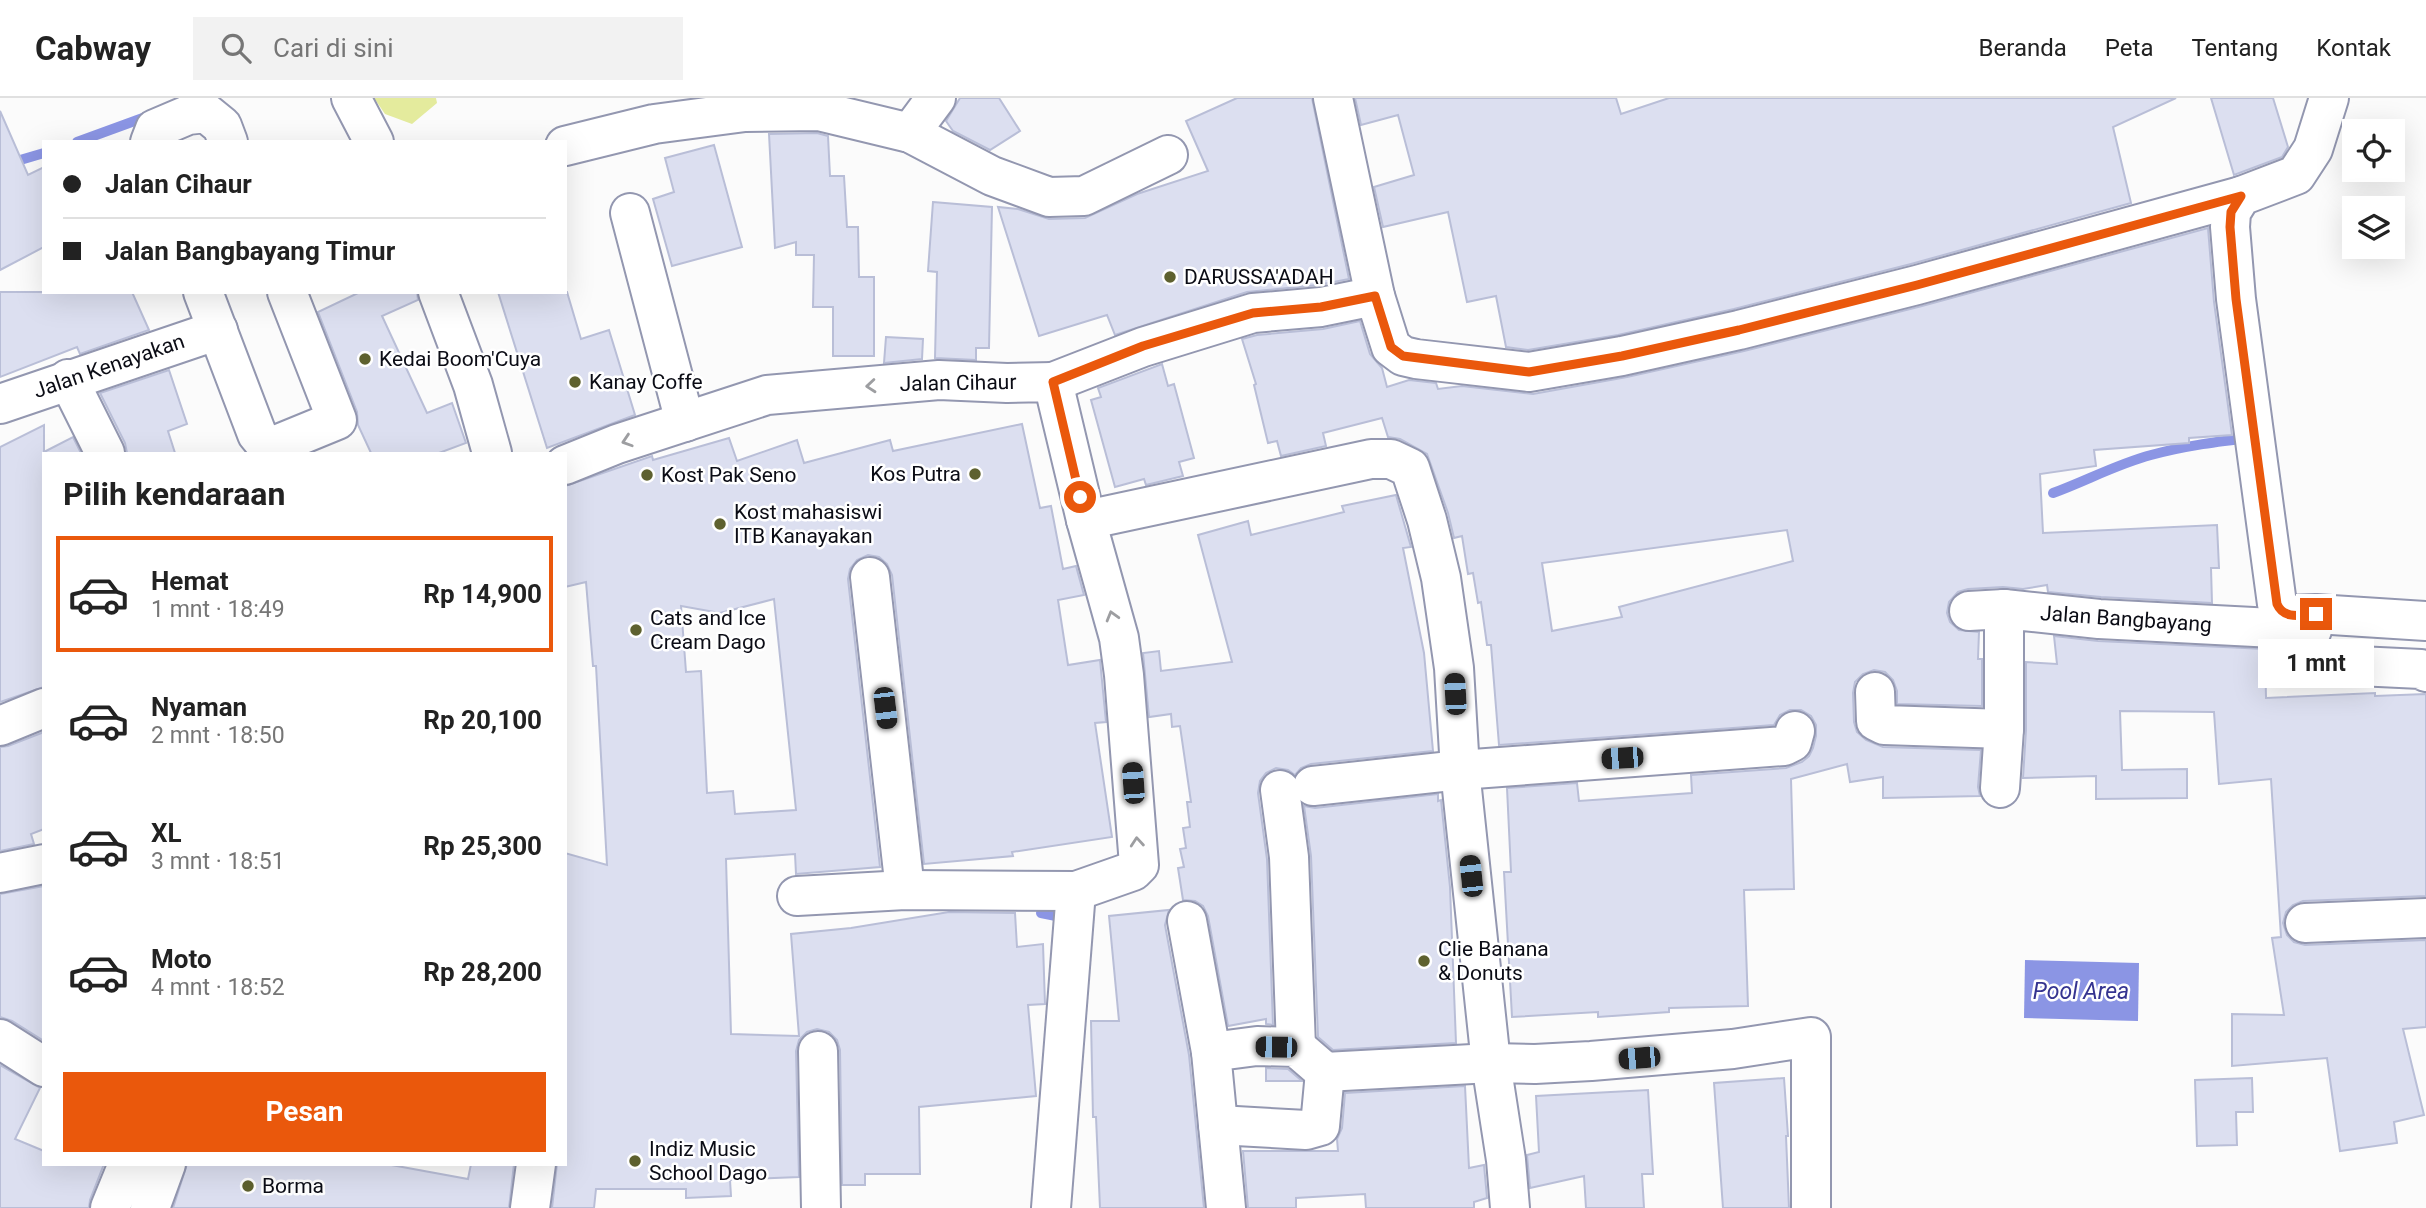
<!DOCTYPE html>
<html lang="id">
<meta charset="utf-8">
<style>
body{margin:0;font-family:Roboto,sans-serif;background:#f2f2f2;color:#222;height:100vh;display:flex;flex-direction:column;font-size:26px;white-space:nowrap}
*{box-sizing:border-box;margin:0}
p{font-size:23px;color:#767676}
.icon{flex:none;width:38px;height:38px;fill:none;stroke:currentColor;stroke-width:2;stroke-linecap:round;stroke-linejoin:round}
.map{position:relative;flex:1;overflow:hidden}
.sheet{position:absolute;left:42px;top:354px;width:525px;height:714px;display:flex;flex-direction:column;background:#fff;border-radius:0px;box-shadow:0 7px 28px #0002}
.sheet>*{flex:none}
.hud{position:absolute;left:42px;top:42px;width:525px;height:154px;border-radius:0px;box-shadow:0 7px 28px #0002;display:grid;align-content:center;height:154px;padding:0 21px;background:#fff}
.tools{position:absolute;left:2342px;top:21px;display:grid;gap:14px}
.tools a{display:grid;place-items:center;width:63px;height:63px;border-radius:0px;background:#fff;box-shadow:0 7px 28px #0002;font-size:35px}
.end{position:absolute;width:32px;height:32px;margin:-16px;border:9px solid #ea580c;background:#fff;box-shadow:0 0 0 4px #fff}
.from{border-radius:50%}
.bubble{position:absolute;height:49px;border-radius:0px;background:#fff;box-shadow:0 7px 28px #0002;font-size:23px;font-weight:700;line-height:49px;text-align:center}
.car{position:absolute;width:21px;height:42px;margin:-21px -10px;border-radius:9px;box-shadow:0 0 5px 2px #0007;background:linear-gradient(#222 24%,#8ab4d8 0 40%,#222 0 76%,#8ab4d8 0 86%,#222 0)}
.hud b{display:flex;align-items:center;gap:24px;height:66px;font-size:26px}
.hud b+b{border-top:2px solid #e0e0e0}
.hud i{width:18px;height:18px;background:#222}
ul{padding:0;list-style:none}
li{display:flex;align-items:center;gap:21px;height:116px;margin:0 14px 10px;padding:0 7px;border:4px solid transparent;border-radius:0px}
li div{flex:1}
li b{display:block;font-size:26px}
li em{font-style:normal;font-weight:700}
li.active{border-color:#ea580c}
li>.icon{width:63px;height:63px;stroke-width:1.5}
h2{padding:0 21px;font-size:32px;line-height:84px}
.cta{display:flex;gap:14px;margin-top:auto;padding:14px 21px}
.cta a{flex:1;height:80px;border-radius:0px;background:#ea580c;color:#fff;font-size:28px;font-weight:700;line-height:80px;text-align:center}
header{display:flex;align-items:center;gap:42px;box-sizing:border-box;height:98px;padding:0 35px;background:#fff;border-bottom:2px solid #e0e0e0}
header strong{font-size:33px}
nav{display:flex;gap:38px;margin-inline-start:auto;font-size:24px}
.search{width:490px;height:63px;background:#f2f2f2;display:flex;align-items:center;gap:18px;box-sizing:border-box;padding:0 24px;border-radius:0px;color:#767676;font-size:26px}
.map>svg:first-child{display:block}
.green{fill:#e4eb9d}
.water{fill:#8b95e4}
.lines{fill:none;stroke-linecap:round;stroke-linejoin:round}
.stream{stroke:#8b95e4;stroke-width:10}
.building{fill:#dcdff0;stroke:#b9bed7;stroke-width:2;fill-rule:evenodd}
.minor-casing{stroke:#9397b0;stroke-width:42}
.minor{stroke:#fff;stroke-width:38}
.oneway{stroke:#9d9ea1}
.route{stroke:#ea580c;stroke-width:9}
.poi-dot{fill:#5e612f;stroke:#fff;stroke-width:2.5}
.labels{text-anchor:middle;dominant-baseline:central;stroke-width:5;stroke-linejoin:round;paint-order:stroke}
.poi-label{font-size:21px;fill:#0b0c15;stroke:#fff;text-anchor:start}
.street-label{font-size:21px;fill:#0b0c15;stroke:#fff}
.water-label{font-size:23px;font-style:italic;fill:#353490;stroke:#fff}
</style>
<header>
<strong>Cabway</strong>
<div class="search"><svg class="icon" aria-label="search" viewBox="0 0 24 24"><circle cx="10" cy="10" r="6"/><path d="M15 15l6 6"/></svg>Cari di sini</div>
<nav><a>Beranda</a><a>Peta</a><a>Tentang</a><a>Kontak</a></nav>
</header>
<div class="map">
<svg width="2426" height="1110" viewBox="0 0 2426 1110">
<rect width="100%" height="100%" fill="#fbfbfb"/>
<!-- green -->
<polygon class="green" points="374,0 436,0 437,5 412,26 385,16"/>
<!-- water -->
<polygon class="water" points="2025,862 2139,865 2138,923 2024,920"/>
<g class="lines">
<!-- stream -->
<g class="stream">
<polyline points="77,44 151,17"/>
<polyline points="0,68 44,55"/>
<path d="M2053,395C2086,383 2117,366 2151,357C2183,348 2216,344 2248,340"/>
<polyline points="1041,815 1056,818 1062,828"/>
</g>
</g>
<!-- building -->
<g class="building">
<polygon points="960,0 999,0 1020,33 990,52 953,33 946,23"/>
<polygon points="1237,0 1312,0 1349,181 1318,187 1247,194 1115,237 1107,217 1039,238 998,109 1018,111 1049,121 1085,120 1137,96 1208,73 1186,23"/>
<polygon points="1355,0 1616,0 1621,16 1669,0 2176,0 2113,29 2131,105 1911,166 1734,211 1618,237 1528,252 1506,249 1496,198 1467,204 1448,114 1383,129 1374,89 1414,77 1398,17 1361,27"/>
<polygon points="2211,0 2273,0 2288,49 2282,59 2234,77"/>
<polygon points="0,13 28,77 44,69 44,149 0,172"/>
<polygon points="817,35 828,38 830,78 844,78 847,129 858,129 859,179 874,179 874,258 833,258 833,209 813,209 814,157 796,157 796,144 775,150 769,36"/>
<polygon points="714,47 742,149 672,168 653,101 674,94 665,60"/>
<polygon points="933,104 992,109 989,250 976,250 976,262 935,260 937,174 928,173"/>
<path d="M2208,130L2214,204L2232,337L2189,340V345L2094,352L2096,368L2040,376L2043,435L2217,427L2219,470H2211L2212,505L2101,499L2048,494L2047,487L2023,491L2003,489L1968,491L1958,494L1949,504L1947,515L1950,524L1959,532L1979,534L1978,561H1982V608L1897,606V593L1893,582L1885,574L1874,572L1863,576L1855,584L1853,595L1854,624L1857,634L1866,642L1883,649L1981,652L1978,689L1980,698L1883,700V679L1850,684L1847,666L1791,681L1794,791L1744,792L1748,908L1669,910V914L1598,919V914L1512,919L1504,774H1511L1507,690L1577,685L1579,703L1692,695L1691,677L1786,670L1802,664L1809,658L1813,650L1816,638V627L1811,618L1801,612H1790L1780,617L1774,627L1499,647L1491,547H1487L1481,504L1478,505L1473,475L1468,476L1462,438L1454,440L1448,415L1427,356L1400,341L1388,339L1382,320L1323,335L1326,348L1281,358L1277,343L1268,345L1254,287L1256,286L1242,241L1257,237L1323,231L1360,223L1370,256L1382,270L1387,289L1409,282L1436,285L1438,291L1462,288L1533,296L1627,279L1744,253L1922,208ZM1787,432L1793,463L1619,509L1622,519L1552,533L1542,465Z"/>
<polygon points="0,194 132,194 149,232 80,256 77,249 0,279"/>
<polygon points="360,194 417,194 418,202 382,218 427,315 452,305 466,345 439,355 371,355 358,327 357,314 318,214"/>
<polygon points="498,194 567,194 581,241 609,232 635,317 547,350"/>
<polygon points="886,239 923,241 922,261 884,265"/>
<polygon points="1162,266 1168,288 1174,286 1194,360 1179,364 1183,378 1146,387 1144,381 1115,389 1091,302 1101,299 1098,290"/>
<polygon points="169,272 187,326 168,333 175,355 127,355 125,345 100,295"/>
<path d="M1022,326L1040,410L1051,408L1063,471L1076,468L1084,497L1058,502L1068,567L1100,562L1106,624L1095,625L1112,739L1012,754L1013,758L924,766L892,477L887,466L879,459L868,457L857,462L850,471L848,481L880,769L796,776L795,756L726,761L731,936L799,938L791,836L851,830L949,814L1015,815L1017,849L1043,846L1045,906L1028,907L1036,998L919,1009L920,1076H865V1087H842L840,952L837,942L829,934L817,931L807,934L799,942L796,953L799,1079L730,1082L731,1098L686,1100V1091H596L594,1110H552L557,1066H565V755L607,767L596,568H593L586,484L565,489V388L652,358L653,362L729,340L737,363L797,342L804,365L890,342L893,353ZM774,501L796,712L735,716L733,693L707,695L701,573L686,574L681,508L720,515Z"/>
<polygon points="44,327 44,354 73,339 81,355 44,355 44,589 0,604 0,349"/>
<polygon points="1396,397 1411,449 1403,450 1424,555 1433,653 1311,666 1301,670 1295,677 1288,672 1276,670 1266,675 1260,683 1258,695 1267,761 1273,927 1266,926 1266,921 1228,928 1208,818 1203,808 1195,803 1183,802 1178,770 1184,769 1180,751 1186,750 1183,730 1190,729 1187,704 1191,704 1180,628 1172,629 1171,616 1149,619 1143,555 1159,553 1161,573 1232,564 1198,437 1248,423 1251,437 1344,414 1342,408"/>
<polygon points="2054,538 2098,543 2265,551 2266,600 2375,595 2375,598 2426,596 2426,798 2303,803 2293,807 2286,814 2283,825 2287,837 2294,844 2305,847 2426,842 2426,929 2403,931 2424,1017 2394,1024 2397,1045 2340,1053 2327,960 2232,968 2232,916 2284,917 2272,840 2281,839 2271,681 2219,686 2214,614 2120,613 2122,672 2187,671 2187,700 2096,701 2096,678 2023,680 2026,632 2026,564 2057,566"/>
<polygon points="44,634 44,731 31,736 34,746 0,753 0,649 8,648"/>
<polygon points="1438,696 1438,703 1441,702 1450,789 1456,945 1333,952 1318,939 1311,758 1304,708 1315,710"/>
<polygon points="44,788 44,943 12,923 0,919 0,796"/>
<polygon points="1169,812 1165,827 1189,957 1204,1110 1100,1110 1096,1019 1093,1019 1091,923 1119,923 1109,818"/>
<polygon points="0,967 40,990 15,1041 44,1053 44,1066 104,1066 90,1102 89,1110 0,1110"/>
<polygon points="1266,970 1288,971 1302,983 1266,983"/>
<polygon points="1784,980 1788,1038 1786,1038 1789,1110 1723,1110 1714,985"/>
<polygon points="2252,980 2253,1014 2236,1014 2237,1047 2197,1048 2195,982"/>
<polygon points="1465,988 1469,1070 1484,1067 1487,1100 1474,1104 1474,1110 1366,1110 1365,1096 1296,1100 1296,1110 1248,1110 1243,1053 1338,1053 1337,1041 1342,1030 1345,995"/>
<polygon points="1648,992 1653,1076 1642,1076 1644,1110 1586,1110 1584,1078 1530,1090 1527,1057 1539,1054 1536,998"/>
<polygon points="187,1066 386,1066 468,1081 471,1066 514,1066 509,1110 173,1110"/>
</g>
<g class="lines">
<defs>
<g id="minor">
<polyline points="351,0 374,44"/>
<polyline points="1333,0 1375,198 1391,249 1403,258 1416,261 1529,274 1622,258 1739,232 1917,187 2241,98"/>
<polyline points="2329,0 2313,51 2296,77 2241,98 2231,114 2230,129 2236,201 2277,506 2281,514 2285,517 2316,516 2426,523"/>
<polyline points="910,35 936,0"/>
<polyline points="150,44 155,31 188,17 206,15 222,28 228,44"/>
<polyline points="565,48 654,26 745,14 819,13 910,35 992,78 1049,99 1084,98 1168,57"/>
<polyline points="630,115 685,324"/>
<polyline points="203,194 257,336 266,347 276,347 337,322 287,194"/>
<polyline points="438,194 473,287 492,355"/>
<polyline points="68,281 105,355"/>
<polyline points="1053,284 1143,249 1253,215 1321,209 1375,198"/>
<polyline points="0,306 218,232"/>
<polyline points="565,367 617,346 767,297 939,282 1007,285 1053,284 1086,422 1119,540 1124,577 1139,767 1133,773 1076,793 905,792 797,798"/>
<polyline points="1086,422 1371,361 1391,361 1410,370 1427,422 1441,480 1454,570 1460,672 1491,965 1506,1062 1510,1110"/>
<polyline points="870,479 905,792"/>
<polyline points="1969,513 2004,511"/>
<polyline points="2295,565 2421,571 2426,574"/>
<polyline points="1875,594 1876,623 1884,627 2004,631"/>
<polyline points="0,628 44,610"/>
<polyline points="1313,688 1460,672 1784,648 1792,644 1795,633"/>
<polyline points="2000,690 2004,631 2004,511 2099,521 2312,532"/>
<polyline points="1280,692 1289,759 1296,949"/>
<polyline points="0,775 44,766"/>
<polyline points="1187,823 1211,954"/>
<polyline points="2305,825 2426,820"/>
<polyline points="0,941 44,969"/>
<polyline points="818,953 821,1110"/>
<polyline points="1218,1027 1306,1032 1320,1028 1325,974"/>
<polyline points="110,1110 128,1066"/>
<polyline points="150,1110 166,1066"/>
<polyline points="530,1110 536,1066"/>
<polyline points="1051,1110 1076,793"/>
<polyline points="1226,1110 1211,954 1257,948 1296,949 1325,974 1491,965 1535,966 1591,963 1733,951 1811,939 1811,1110"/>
</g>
</defs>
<!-- minor casing -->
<use href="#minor" class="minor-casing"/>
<!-- minor -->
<use href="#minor" class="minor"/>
</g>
<!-- one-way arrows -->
<defs><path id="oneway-chevron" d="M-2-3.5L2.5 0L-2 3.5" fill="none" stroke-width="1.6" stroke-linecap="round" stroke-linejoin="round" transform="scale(1.75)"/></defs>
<g class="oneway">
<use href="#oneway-chevron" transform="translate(871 288) rotate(175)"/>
<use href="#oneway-chevron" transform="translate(627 343) rotate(162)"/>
<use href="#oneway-chevron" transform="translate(1112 518) rotate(-106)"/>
<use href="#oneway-chevron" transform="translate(1137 744) rotate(-95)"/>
</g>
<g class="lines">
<!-- route -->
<path class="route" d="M1080,399L1053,284L1143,248L1253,215L1321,209L1375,198L1391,249L1403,258L1529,274L1622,258L1739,232L1917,187L2241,98L2231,114L2230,129L2236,201L2277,506C2284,522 2301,517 2316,516"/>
</g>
<!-- markers -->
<g class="poi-dot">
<circle cx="1170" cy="179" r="7"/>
<circle cx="365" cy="261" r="7"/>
<circle cx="575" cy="284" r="7"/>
<circle cx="975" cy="376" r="7"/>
<circle cx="647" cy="377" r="7"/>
<circle cx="720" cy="426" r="7"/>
<circle cx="636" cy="532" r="7"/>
<circle cx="1424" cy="863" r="7"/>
<circle cx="635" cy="1063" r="7"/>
<circle cx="248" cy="1088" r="7"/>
</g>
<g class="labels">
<!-- poi labels -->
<g class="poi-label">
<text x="1184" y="179">DARUSSA'ADAH</text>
<text x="379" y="261">Kedai Boom'Cuya</text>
<text x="589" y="284">Kanay Coffe</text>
<text x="961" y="376" text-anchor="end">Kos Putra</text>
<text x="661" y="377">Kost Pak Seno</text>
<text x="734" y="414">Kost mahasiswi<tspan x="734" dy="24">ITB Kanayakan</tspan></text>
<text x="650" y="520">Cats and Ice<tspan x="650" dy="24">Cream Dago</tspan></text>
<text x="1438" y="851">Clie Banana<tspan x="1438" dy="24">&amp; Donuts</tspan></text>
<text x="649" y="1051">Indiz Music<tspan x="649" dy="24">School Dago</tspan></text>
<text x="262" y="1088">Borma</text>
</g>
<!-- street labels -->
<g class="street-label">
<text transform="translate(109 268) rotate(-19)">Jalan Kenayakan</text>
<text transform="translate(958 285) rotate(-1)">Jalan Cihaur</text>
<text transform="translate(2126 521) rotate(4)">Jalan Bangbayang</text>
</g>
<!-- water labels -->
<g class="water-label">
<text x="2081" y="893">Pool Area</text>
</g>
</g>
</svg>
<div class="tools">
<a><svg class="icon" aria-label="locate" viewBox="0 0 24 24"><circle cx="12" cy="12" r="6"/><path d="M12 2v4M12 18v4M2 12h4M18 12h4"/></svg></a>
<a><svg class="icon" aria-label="layers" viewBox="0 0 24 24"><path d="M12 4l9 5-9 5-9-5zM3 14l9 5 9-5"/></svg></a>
</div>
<i class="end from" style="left:1080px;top:399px"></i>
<i class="end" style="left:2316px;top:516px"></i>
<div class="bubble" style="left:2258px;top:541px;width:116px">1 mnt</div>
<i class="car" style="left:1455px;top:596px;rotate:357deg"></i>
<i class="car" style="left:885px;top:610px;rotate:173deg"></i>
<i class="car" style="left:1622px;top:660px;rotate:266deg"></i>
<i class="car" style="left:1133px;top:685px;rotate:356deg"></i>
<i class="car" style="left:1471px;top:778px;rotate:354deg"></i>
<i class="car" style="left:1276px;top:949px;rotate:271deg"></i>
<i class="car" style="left:1639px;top:960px;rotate:265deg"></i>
<div class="hud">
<b><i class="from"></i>Jalan Cihaur</b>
<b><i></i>Jalan Bangbayang Timur</b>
</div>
<section class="sheet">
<h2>Pilih kendaraan</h2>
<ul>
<li class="active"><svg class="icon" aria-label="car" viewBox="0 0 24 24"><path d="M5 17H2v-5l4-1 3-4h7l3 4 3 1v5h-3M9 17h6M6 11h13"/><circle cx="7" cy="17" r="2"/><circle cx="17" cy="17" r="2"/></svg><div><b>Hemat</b><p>1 mnt · 18:49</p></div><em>Rp 14,900</em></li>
<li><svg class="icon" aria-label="car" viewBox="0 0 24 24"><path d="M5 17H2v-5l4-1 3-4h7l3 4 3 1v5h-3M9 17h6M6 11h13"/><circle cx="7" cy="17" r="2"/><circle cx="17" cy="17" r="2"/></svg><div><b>Nyaman</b><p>2 mnt · 18:50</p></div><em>Rp 20,100</em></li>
<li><svg class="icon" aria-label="car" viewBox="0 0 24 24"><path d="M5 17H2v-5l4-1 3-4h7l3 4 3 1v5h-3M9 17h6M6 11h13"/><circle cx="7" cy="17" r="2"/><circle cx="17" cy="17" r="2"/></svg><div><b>XL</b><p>3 mnt · 18:51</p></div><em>Rp 25,300</em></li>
<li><svg class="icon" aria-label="car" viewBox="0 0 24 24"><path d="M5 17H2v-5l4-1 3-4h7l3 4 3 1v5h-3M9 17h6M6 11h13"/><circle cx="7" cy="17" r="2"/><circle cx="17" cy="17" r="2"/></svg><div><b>Moto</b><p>4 mnt · 18:52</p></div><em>Rp 28,200</em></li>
</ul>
<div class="cta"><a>Pesan</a></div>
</section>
</div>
